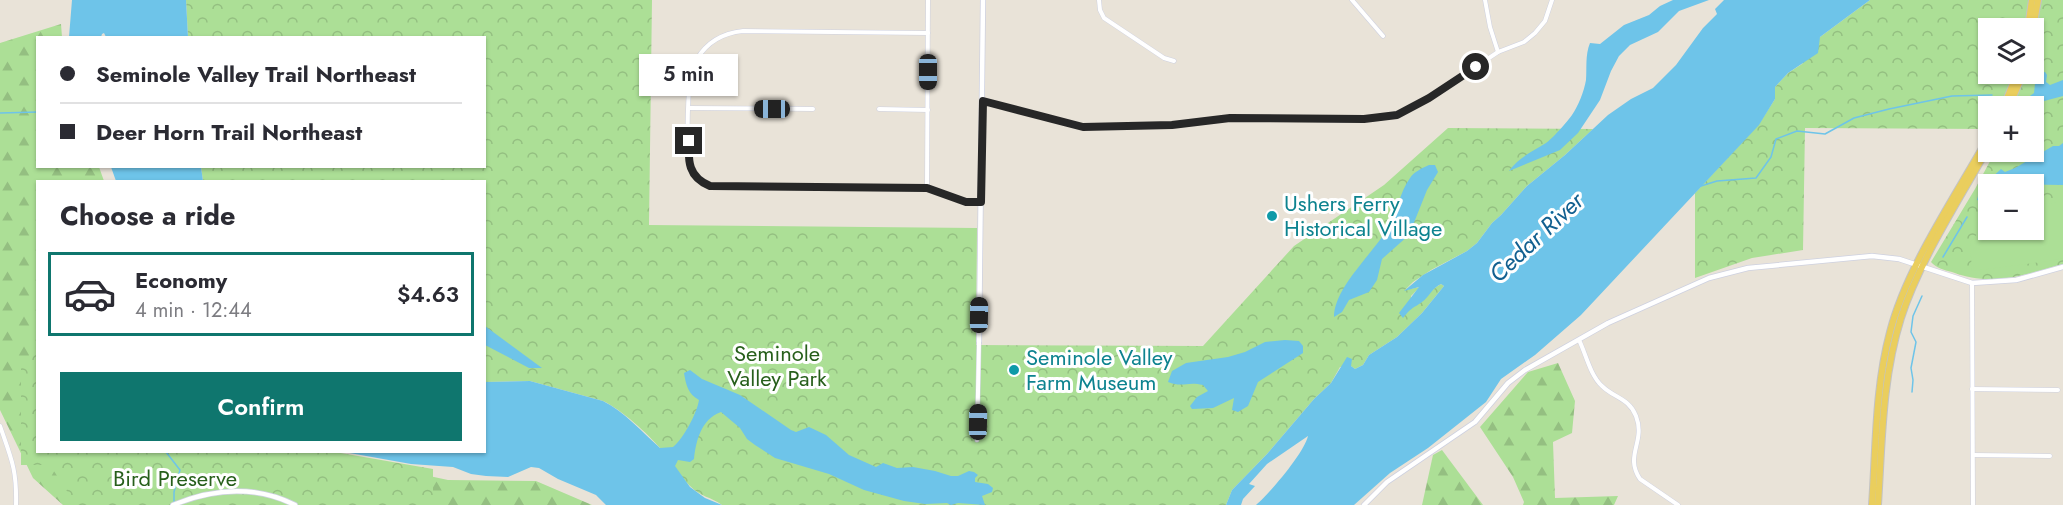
<!DOCTYPE html>
<meta charset="utf-8">
<style>
body{margin:0;font-family:Jost,sans-serif;background:#f2f2f3;color:#2b2b33;height:100vh;display:flex;flex-direction:column;font-size:22px;white-space:nowrap}
*{box-sizing:border-box;margin:0}
p{font-size:20px;color:#7c7c81}
.icon{flex:none;width:33px;height:33px;fill:none;stroke:currentColor;stroke-width:2;stroke-linecap:round;stroke-linejoin:round}
.map{position:relative;flex:1;overflow:hidden}
.sheet{position:absolute;left:36px;top:180px;width:450px;height:273px;display:flex;flex-direction:column;background:#fff;border-radius:0px;box-shadow:0 2px 4px #0004}
.sheet>*{flex:none}
.guide{position:absolute;left:36px;top:36px;width:450px;height:132px;border-radius:0px;box-shadow:0 2px 4px #0004;display:grid;align-content:center;height:132px;padding:0 24px;background:#fff}
.tools{position:absolute;left:1978px;top:18px;display:grid;gap:12px}
.tools a{display:grid;place-items:center;width:66px;height:66px;border-radius:0px;background:#fff;box-shadow:0 2px 4px #0004;font-size:30px}
.end{position:absolute;width:27px;height:27px;margin:-14px;border:8px solid #272727;background:#fff;box-shadow:0 0 0 3px #fff}
.from{border-radius:50%}
.bubble{position:absolute;height:42px;border-radius:0px;background:#fff;box-shadow:0 2px 4px #0004;font-size:20px;font-weight:600;line-height:42px;text-align:center}
.car{position:absolute;width:18px;height:36px;margin:-18px -9px;border-radius:8px;box-shadow:0 0 4px 2px #0007;background:linear-gradient(#222 24%,#8ab4d8 0 40%,#222 0 76%,#8ab4d8 0 86%,#222 0)}
.guide b{display:flex;align-items:center;gap:21px;height:57px;font-size:22px}
.guide b+b{border-top:2px solid #e1e1e2}
.guide i{width:15px;height:15px;background:#2b2b33}
ul{padding:0;list-style:none}
li{display:flex;align-items:center;gap:18px;height:84px;margin:0 12px 9px;padding:0 12px;border:3px solid transparent;border-radius:0px}
li div{flex:1}
li b{display:block;font-size:22px}
li em{font-style:normal;font-weight:600}
li.on{border-color:#0f766e}
li>.icon{width:54px;height:54px;stroke-width:1.5}
h2{padding:0 24px;font-size:27px;line-height:72px}
.cta{display:flex;gap:12px;margin-top:auto;padding:12px 24px}
.cta a{flex:1;height:69px;border-radius:0px;background:#0f766e;color:#fff;font-size:24px;font-weight:600;line-height:69px;text-align:center}
.map>svg:first-child{display:block}
.forest{fill:url(#forest-firs)}
.park{fill:url(#park-crowns);fill-rule:evenodd}
.garden{fill:#acdf96}
.water{fill:#6ec4e9}
.lines{fill:none;stroke-linecap:round;stroke-linejoin:round}
.stream{stroke:#6ec4e9;stroke-width:1.5}
.minor-casing{stroke:#ced1e0;stroke-width:5}
.tertiary-casing{stroke:#ced1e0;stroke-width:6}
.primary-casing{stroke:#c3c3c3;stroke-width:8}
.minor{stroke:#fff;stroke-width:4}
.tertiary{stroke:#fff;stroke-width:4.5}
.primary{stroke:#eace5d;stroke-width:6}
.route{stroke:#272727;stroke-width:8}
.culture-dot{fill:#0f9aa8;stroke:#fff;stroke-width:2}
.labels{text-anchor:middle;dominant-baseline:central;stroke-width:6;stroke-linejoin:round;paint-order:stroke}
.culture-label{font-size:22px;fill:#0d838f;stroke:#fff;text-anchor:start}
.park-label{font-size:22px;fill:#275f1b;stroke:#fff}
.water-label{font-size:24px;font-style:italic;fill:#126090;stroke:#fff}
</style>
<div class="map">
<svg width="2063" height="505" viewBox="0 0 2063 505">
<defs>
<pattern id="forest-firs" width="22" height="20" patternUnits="userSpaceOnUse" patternTransform="scale(1.5)"><rect width="22" height="20" fill="#acdf96"/><path d="M5 1l3.5 6h-7zM16 11l3.5 6h-7z" fill="#94bf81"/></pattern>
<pattern id="park-crowns" width="20" height="18" patternUnits="userSpaceOnUse" patternTransform="scale(1.5)"><rect width="20" height="18" fill="#acdf96"/><path d="M2 6a3 3 0 1 1 6 0M12 15a3 3 0 1 1 6 0" fill="none" stroke="#94bf81"/></pattern>
</defs>
<rect width="100%" height="100%" fill="#e9e3d8"/>
<!-- forest -->
<g class="forest">
<polygon points="61,24 62,37 38,38 38,166 99,167 104,181 38,182 38,452 151,505 63,505 33,478 0,410 0,43"/>
<polygon points="1558,363 1575,401 1572,433 1553,442 1555,498 1618,496 1614,505 1523,505 1524,502 1513,477 1480,427 1528,372"/>
<polygon points="1442,450 1483,505 1422,505 1433,455"/>
<polygon points="331,455 448,480 536,481 592,505 317,505"/>
</g>
<!-- park -->
<g class="park">
<path d="M186,0H652L649,225L977,228L976,345L1203,346L1294,246L1384,185L1448,128L1593,129L1565,155L1527,186L1501,215L1492,223L1477,243L1467,251L1431,270L1413,282L1405,290L1420,287L1411,296L1412,307C1425,301 1429,290 1441,284L1444,286L1422,313L1397,337L1369,355L1363,365L1355,369L1351,366L1340,367L1331,383L1314,399L1267,454L1232,490L1226,505H722C711,497 701,497 690,486C678,475 671,460 661,449C647,433 622,410 603,401L530,381L485,382L484,182L203,181L201,167L484,166V38L188,37Z"/>
<path d="M1870,0H2063V264C2024,275 1992,287 1952,272C1944,270 1936,268 1931,262L1975,189L1995,152H2034V106H1989V129L1805,128L1803,250L1752,258L1695,278V193L1759,124L1775,99V87L1788,73L1802,64L1820,37ZM1989,28H2034V74H1989ZM1989,184H2034V230H1989Z"/>
<polygon points="37,348 38,452 335,452 433,469 433,505 76,505 50,465 21,465 21,363"/>
</g>
<!-- garden -->
<polygon class="garden" points="2063,202 2063,258 2049,261 1972,271 1970,243 1977,234 1989,225 1989,230 2034,230 2034,205"/>
<!-- water -->
<g class="water">
<polygon points="72,0 186,0 188,37 106,37 104,33 102,34 101,37 69,37"/>
<path d="M1673,0H1709L1679,11L1658,32L1630,45L1619,56L1611,71L1600,100L1578,133L1560,150L1509,171C1519,157 1532,152 1546,143C1551,140 1568,121 1572,115C1578,106 1584,92 1586,80C1587,68 1585,55 1590,43L1600,44L1624,25L1649,15L1660,6Z"/>
<path d="M1724,0H1870L1820,37L1818,53L1788,73L1775,87V99L1759,125L1581,315L1535,355L1501,379L1486,402L1428,448L1390,473L1354,505H1256C1270,493 1304,453 1308,436L1267,464L1249,484L1255,486L1243,499L1241,505H1226L1232,490L1267,454L1314,399L1331,383L1347,357L1352,359L1351,366L1355,369L1363,365L1369,355L1397,337L1422,313L1444,286L1441,284C1432,288 1430,296 1422,302C1412,309 1412,307 1403,318L1399,313L1419,287L1404,291L1423,275L1467,251L1477,243L1492,223L1501,215L1527,186L1565,155L1608,115L1631,99L1653,88L1676,65L1703,28L1717,14L1715,9Z"/>
<polygon points="2042,72 2045,72 2047,75 2046,82 2050,85 2063,80 2063,96 2025,106 2023,101 2034,93 2035,84"/>
<polygon points="2063,143 2063,185 1989,184 1989,199 1986,197 1980,201 1977,200 1978,196 1983,195 1987,182 2001,169 2005,172 2015,168 2053,146 2059,146"/>
<path d="M1429,165H1435L1438,172L1427,190L1409,235L1382,259L1377,280L1369,292L1349,300L1342,312L1334,317C1334,287 1375,252 1389,226C1397,211 1400,192 1410,178C1414,172 1422,168 1429,165Z"/>
<polygon points="111,167 201,167 203,181 116,181"/>
<polygon points="484,326 485,326 542,368 529,368 485,345"/>
<path d="M1285,340L1299,341L1303,346V353L1258,382L1248,406L1238,412L1232,410L1234,398L1213,408L1192,409L1190,406L1197,397L1208,391L1203,385C1187,381 1183,388 1168,382L1172,371L1186,363L1228,357L1245,352L1265,342Z"/>
<path d="M690,370L702,379L740,395L791,430L796,432L809,427L826,435L849,455L876,467L883,463L897,468L913,467L935,471L951,476H958L969,471L974,472L978,475L975,478V482L988,484L993,488L992,492L982,496L985,505L958,503L951,505L947,503L925,504L904,501L864,490L829,474L775,458L755,445L747,439L740,428L721,412C701,419 696,441 694,459L690,462L678,460L675,466L690,487L705,498L722,505H606L596,495L558,479L539,468L531,467L508,477L486,476L471,474L453,467L411,464L344,452H484L485,382L530,381L603,401C625,412 642,432 660,448L673,447C684,438 697,413 699,400C688,394 686,385 684,373Z"/>
</g>
<g class="lines">
<!-- stream -->
<g class="stream">
<polyline points="0,113 38,112"/>
<polyline points="1701,186 1717,181 1756,178 1771,157 1776,139 1797,131 1825,134 1854,118 1889,109 1952,96 1992,95"/>
<polyline points="1943,257 1967,217"/>
<polyline points="1912,392 1913,380 1911,368 1916,342 1911,332 1913,316 1922,296"/>
<polyline points="166,452 180,470 174,492 174,504"/>
</g>
<defs>
<g id="minor">
<polyline points="1099,0 1100,10 1104,18 1164,58 1174,61"/>
<polyline points="1352,0 1383,36"/>
<polyline points="1485,0 1490,27 1498,52"/>
<path d="M928,33L743,31C724,33 707,42 697,59C693,65 690,73 690,80C688,97 685,160 692,172C696,179 703,183 710,186L927,188L966,202H981"/>
<polyline points="983,101 1068,124 1083,127 1172,125 1230,118 1343,120 1397,115 1429,98 1498,52 1524,42 1535,33 1545,21 1552,0"/>
<polyline points="689,108 813,109"/>
<polyline points="879,109 928,110"/>
<polyline points="927,188 928,0"/>
<polyline points="1972,283 1973,505"/>
<path d="M1579,340C1586,354 1590,375 1602,386C1614,398 1629,398 1636,416C1646,442 1624,455 1640,479L1678,505"/>
<polyline points="1972,389 2058,390"/>
<path d="M0,426C11,458 17,469 16,505"/>
<polyline points="977,440 979,342"/>
<polyline points="1973,455 2050,456"/>
</g>
<g id="tertiary">
<polyline points="979,342 983,0"/>
<path d="M173,505C214,488 255,485 295,505"/>
<polyline points="1364,505 1387,482 1475,422 1508,383 1525,370 1608,323 1709,278 1748,268 1872,256 1899,259 1972,283 2016,280 2063,267"/>
</g>
<g id="primary">
<polyline points="2028,28 2032,0"/>
<polyline points="2033,28 2038,0"/>
<polyline points="2004,106 2017,74"/>
<polyline points="2009,106 2023,74"/>
<path d="M1872,505C1876,448 1875,388 1890,332C1907,266 1956,196 1989,136"/>
<path d="M1878,505C1882,443 1882,378 1901,318C1920,259 1959,201 1989,146"/>
</g>
</defs>
<!-- minor casing -->
<use href="#minor" class="minor-casing"/>
<!-- tertiary casing -->
<use href="#tertiary" class="tertiary-casing"/>
<!-- primary casing -->
<use href="#primary" class="primary-casing"/>
<!-- minor -->
<use href="#minor" class="minor"/>
<!-- tertiary -->
<use href="#tertiary" class="tertiary"/>
<!-- primary -->
<use href="#primary" class="primary"/>
</g>
<g class="lines">
<!-- route -->
<path class="route" d="M689,141C688,161 688,177 710,186L927,188L966,202H981L983,101L1083,127L1172,125L1230,118L1364,119L1397,115L1429,98L1476,67"/>
</g>
<!-- markers -->
<g class="culture-dot">
<circle cx="1272" cy="216" r="6"/>
<circle cx="1014" cy="370" r="6"/>
</g>
<g class="labels">
<!-- culture labels -->
<g class="culture-label">
<text x="1284" y="203">Ushers Ferry<tspan x="1284" dy="25">Historical Village</tspan></text>
<text x="1026" y="357">Seminole Valley<tspan x="1026" dy="25">Farm Museum</tspan></text>
</g>
<!-- park labels -->
<g class="park-label">
<text x="777" y="353">Seminole<tspan x="777" dy="25">Valley Park</tspan></text>
<text x="175" y="478">Bird Preserve</text>
</g>
<!-- water labels -->
<g class="water-label">
<text transform="translate(1536 237) rotate(-43)">Cedar River</text>
</g>
</g>
</svg>
<div class="tools">
<a><svg class="icon" aria-label="layers" viewBox="0 0 24 24"><path d="M12 4l9 5-9 5-9-5zM3 14l9 5 9-5"/></svg></a>
<a>+</a>
<a>−</a>
</div>
<i class="end from" style="left:1476px;top:67px"></i>
<i class="end" style="left:689px;top:141px"></i>
<div class="bubble" style="left:639px;top:54px;width:99px">5 min</div>
<i class="car" style="left:928px;top:72px;rotate:180deg"></i>
<i class="car" style="left:772px;top:109px;rotate:270deg"></i>
<i class="car" style="left:979px;top:315px;rotate:1deg"></i>
<i class="car" style="left:978px;top:422px;rotate:1deg"></i>
<div class="guide">
<b><i class="from"></i>Seminole Valley Trail Northeast</b>
<b><i></i>Deer Horn Trail Northeast</b>
</div>
<section class="sheet">
<h2>Choose a ride</h2>
<ul>
<li class="on"><svg class="icon" aria-label="car" viewBox="0 0 24 24"><path d="M5 17H2v-5l4-1 3-4h7l3 4 3 1v5h-3M9 17h6M6 11h13"/><circle cx="7" cy="17" r="2"/><circle cx="17" cy="17" r="2"/></svg><div><b>Economy</b><p>4 min · 12:44</p></div><em>$4.63</em></li>
</ul>
<div class="cta"><a>Confirm</a></div>
</section>
</div>
